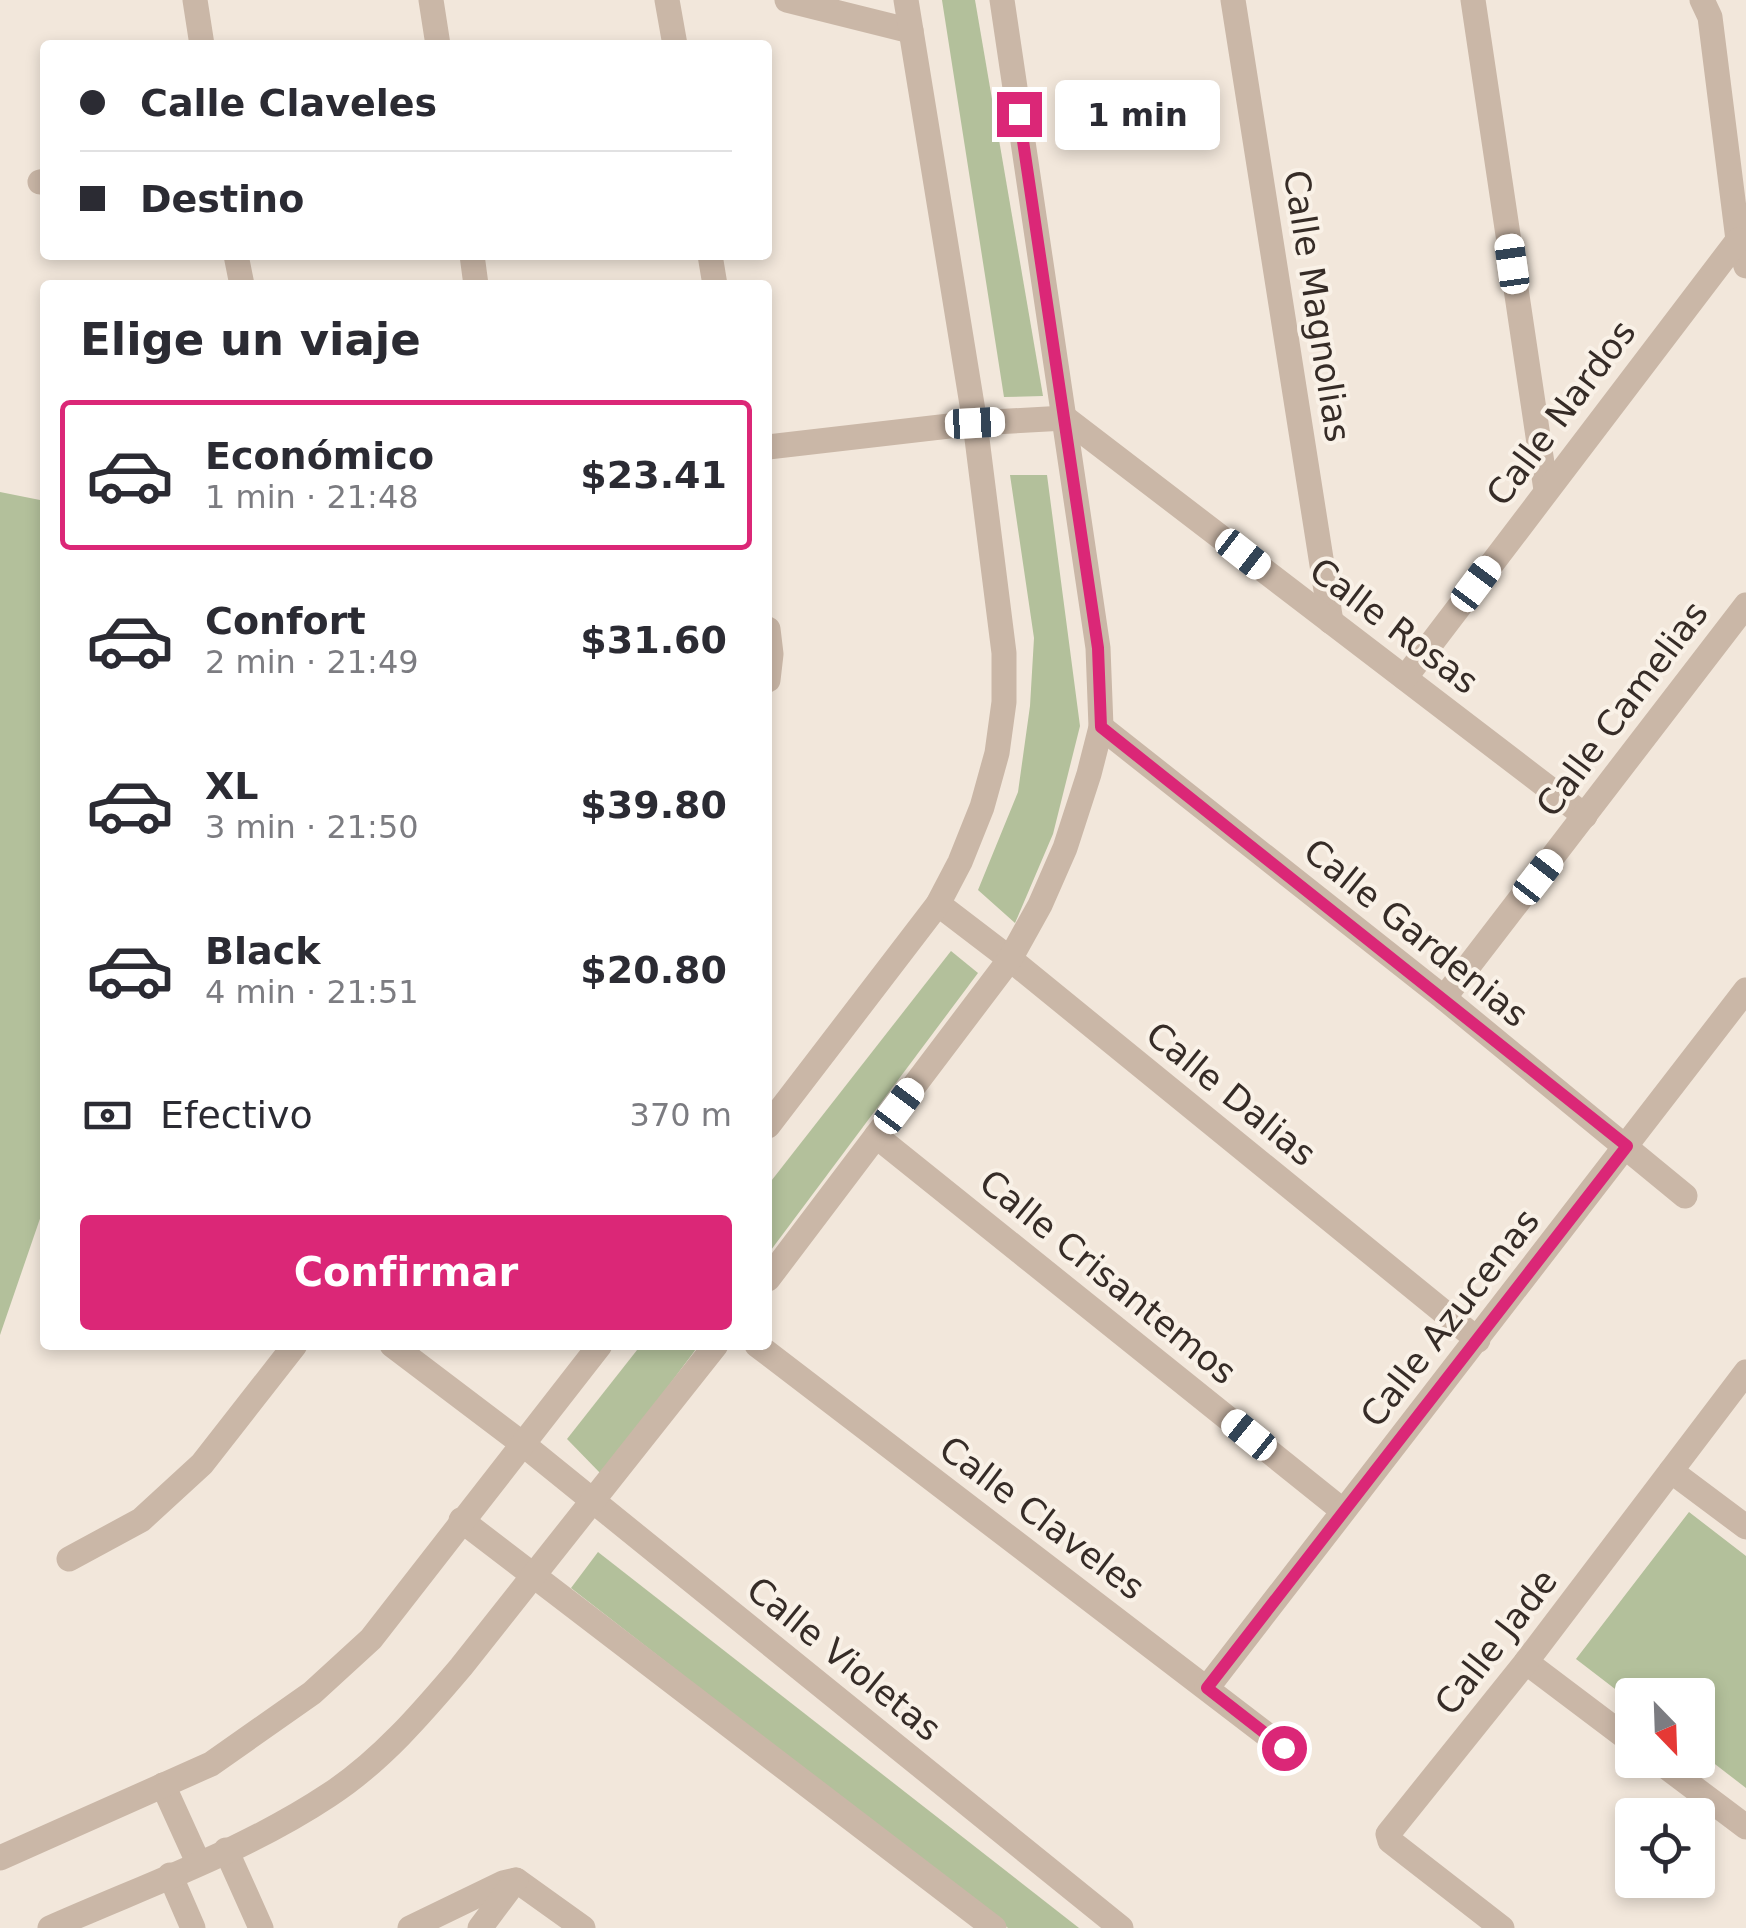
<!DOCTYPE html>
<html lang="es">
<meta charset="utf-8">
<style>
body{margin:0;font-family:"DejaVu Sans",sans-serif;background:#f7f7f7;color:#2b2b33;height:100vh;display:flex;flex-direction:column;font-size:38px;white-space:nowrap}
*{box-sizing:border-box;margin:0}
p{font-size:32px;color:#7c7c81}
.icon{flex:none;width:55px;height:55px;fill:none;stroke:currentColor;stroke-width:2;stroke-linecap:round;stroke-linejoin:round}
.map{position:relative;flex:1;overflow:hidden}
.panel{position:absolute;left:40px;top:280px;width:732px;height:1070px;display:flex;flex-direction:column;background:#fff;border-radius:10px;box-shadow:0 5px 15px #0003}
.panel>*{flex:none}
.top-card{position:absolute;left:40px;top:40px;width:732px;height:220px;border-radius:10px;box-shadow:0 5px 15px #0003;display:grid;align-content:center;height:220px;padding:0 40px;background:#fff}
.needle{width:65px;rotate:157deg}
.controls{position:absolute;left:1615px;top:1678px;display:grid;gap:20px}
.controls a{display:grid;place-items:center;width:100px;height:100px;border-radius:10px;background:#fff;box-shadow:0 5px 15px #0003;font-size:50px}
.end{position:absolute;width:45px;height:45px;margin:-22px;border:12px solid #db2777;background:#fff;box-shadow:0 0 0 5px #fff}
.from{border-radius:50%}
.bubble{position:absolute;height:70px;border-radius:10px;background:#fff;box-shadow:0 5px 15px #0003;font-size:32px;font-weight:800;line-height:70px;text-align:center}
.car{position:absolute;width:30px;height:60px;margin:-30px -15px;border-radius:12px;box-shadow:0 0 8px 2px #0007;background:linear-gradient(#fff 24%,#345 0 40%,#fff 0 76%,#345 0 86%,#fff 0)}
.top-card b{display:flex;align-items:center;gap:35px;height:95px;font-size:38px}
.top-card b+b{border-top:2px solid #e1e1e2}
.top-card i{width:25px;height:25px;background:#2b2b33}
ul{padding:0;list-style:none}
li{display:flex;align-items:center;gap:30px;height:150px;margin:0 20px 15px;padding:0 20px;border:5px solid transparent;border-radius:10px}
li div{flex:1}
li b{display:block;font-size:38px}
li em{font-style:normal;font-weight:800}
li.on{border-color:#db2777}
li>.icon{width:90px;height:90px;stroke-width:1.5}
h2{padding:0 40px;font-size:45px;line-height:120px}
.pay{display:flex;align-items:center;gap:25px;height:110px;padding:0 40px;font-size:38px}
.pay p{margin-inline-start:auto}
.primary-button{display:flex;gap:20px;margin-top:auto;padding:20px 40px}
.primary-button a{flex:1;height:115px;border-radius:10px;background:#db2777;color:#fff;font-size:40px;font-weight:800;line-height:115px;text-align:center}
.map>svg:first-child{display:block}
.green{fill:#b3c09b}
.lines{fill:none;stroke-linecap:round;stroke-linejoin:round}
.minor{stroke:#cab7a7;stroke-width:25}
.route{stroke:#db2777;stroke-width:12}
.labels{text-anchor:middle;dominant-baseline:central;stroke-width:8;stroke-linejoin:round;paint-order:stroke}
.street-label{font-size:35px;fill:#362c27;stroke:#f9f1e7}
</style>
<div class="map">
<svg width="1746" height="1928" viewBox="0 0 1746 1928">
<rect width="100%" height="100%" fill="#f2e7db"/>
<!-- green -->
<g class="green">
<polygon points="942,0 975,0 1043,396 1004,397"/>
<polygon points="1010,475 1047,475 1080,726 1053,834 1015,923 978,890 1018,792 1030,706 1034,638"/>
<polygon points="0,492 45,501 45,1204 0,1335"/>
<polygon points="951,951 978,973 768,1254 768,1185"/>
<polygon points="641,1345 699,1345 602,1475 567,1439"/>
<polygon points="1689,1512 1746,1556 1746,1788 1698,1751 1698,1695 1632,1695 1632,1702 1576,1659"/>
<polygon points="598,1552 1079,1928 1008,1928 571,1588"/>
</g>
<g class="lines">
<!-- minor -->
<g class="minor">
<polyline points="195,0 202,45"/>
<polyline points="431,0 438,45"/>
<polyline points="667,0 675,45"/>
<polyline points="787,0 911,31"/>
<polyline points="1233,0 1331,622"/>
<polyline points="1473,0 1546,490"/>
<polyline points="1702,0 1710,17 1738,240 1746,266"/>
<polyline points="40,182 45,181"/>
<polyline points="236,255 242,285"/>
<polyline points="472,255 476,285"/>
<polyline points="710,255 715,285"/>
<polyline points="768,447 975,423 1065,418 1585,816"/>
<polyline points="768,629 771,654 768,680"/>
<polyline points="1405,678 1738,240"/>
<polyline points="1101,727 1444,998 1685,1196"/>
<polyline points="938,904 1010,959 1478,1340"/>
<polyline points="1444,998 1746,605"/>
<polyline points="768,1126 938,904 960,862 982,807 997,753 1004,702 1004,653 975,423 906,0"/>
<polyline points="876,1136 1342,1510"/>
<polyline points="768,1279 1010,959 1040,905 1065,848 1089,774 1101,727 1098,648 1002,0"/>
<polyline points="392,1345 524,1445 1121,1928"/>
<polyline points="757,1345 1284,1748"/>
<polyline points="1671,1471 1746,1527"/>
<polyline points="461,1520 994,1928"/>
<polyline points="69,1559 141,1520 202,1464 295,1345"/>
<polyline points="1526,1662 1632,1742"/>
<polyline points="1207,1688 1746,990"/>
<polyline points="1657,1760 1746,1827"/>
<polyline points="163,1785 198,1862"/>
<polyline points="226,1850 261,1928"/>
<polyline points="0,1858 211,1764 312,1693 371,1639 600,1345"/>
<polyline points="170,1875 193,1928"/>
<path d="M50,1928C142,1887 245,1851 329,1795C380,1762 422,1713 461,1667L716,1345"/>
<polyline points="410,1928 503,1883 516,1880 583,1928"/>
<polyline points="480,1928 516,1880"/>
<polyline points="1502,1928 1390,1841 1388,1834 1526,1662 1746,1372"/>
</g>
</g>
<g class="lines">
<!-- route -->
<polyline class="route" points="1019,114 1098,648 1101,727 1627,1146 1207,1688 1284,1748"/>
</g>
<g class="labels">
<!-- street labels -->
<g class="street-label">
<text transform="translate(1317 306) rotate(81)">Calle Magnolias</text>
<text transform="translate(1561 413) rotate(-53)">Calle Nardos</text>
<text transform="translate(1394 626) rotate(37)">Calle Rosas</text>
<text transform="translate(1622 709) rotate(-53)">Calle Camelias</text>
<text transform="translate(1416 933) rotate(39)">Calle Gardenias</text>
<text transform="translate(1231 1094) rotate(39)">Calle Dalias</text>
<text transform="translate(1108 1277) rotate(39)">Calle Crisantemos</text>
<text transform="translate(1450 1318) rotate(-52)">Calle Azucenas</text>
<text transform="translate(1042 1518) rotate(37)">Calle Claveles</text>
<text transform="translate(1496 1642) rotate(-52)">Calle Jade</text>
<text transform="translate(844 1659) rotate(39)">Calle Violetas</text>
</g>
</g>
</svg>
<div class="controls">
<a><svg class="needle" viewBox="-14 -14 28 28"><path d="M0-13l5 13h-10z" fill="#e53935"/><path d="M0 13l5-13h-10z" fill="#7c7c81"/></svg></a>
<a><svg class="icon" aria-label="locate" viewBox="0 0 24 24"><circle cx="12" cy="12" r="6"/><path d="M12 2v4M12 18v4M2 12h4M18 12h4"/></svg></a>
</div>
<i class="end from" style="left:1284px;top:1748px"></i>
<i class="end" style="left:1019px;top:114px"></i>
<div class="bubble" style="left:1055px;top:80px;width:165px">1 min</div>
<i class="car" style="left:1512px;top:264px;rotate:352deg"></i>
<i class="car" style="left:975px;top:423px;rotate:87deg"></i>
<i class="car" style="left:1243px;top:554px;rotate:128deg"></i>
<i class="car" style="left:1476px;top:584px;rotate:37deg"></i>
<i class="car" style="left:1538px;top:877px;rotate:38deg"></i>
<i class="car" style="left:899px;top:1106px;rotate:37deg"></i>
<i class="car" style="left:1249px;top:1435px;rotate:309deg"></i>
<div class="top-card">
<b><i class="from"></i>Calle Claveles</b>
<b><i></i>Destino</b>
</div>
<section class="panel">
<h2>Elige un viaje</h2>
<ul>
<li class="on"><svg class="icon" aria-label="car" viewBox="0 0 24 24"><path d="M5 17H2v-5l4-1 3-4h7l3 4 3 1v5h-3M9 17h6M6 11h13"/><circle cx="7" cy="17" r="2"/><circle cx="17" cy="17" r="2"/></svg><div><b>Económico</b><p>1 min · 21:48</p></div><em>$23.41</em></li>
<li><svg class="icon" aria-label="car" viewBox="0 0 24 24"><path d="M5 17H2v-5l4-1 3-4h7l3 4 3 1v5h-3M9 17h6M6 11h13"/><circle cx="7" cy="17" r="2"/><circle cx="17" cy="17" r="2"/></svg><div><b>Confort</b><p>2 min · 21:49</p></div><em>$31.60</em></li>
<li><svg class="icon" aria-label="car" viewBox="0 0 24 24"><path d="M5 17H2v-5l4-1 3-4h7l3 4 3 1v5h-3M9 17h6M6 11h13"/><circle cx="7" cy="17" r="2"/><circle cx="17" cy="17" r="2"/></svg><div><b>XL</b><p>3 min · 21:50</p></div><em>$39.80</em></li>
<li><svg class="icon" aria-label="car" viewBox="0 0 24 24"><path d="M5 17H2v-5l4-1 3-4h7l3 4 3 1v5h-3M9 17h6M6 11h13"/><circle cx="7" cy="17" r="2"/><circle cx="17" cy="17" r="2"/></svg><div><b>Black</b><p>4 min · 21:51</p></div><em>$20.80</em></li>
</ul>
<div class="pay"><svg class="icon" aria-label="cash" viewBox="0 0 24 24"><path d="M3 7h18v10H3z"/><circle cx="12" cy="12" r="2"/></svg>Efectivo<p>370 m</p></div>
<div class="primary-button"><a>Confirmar</a></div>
</section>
</div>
